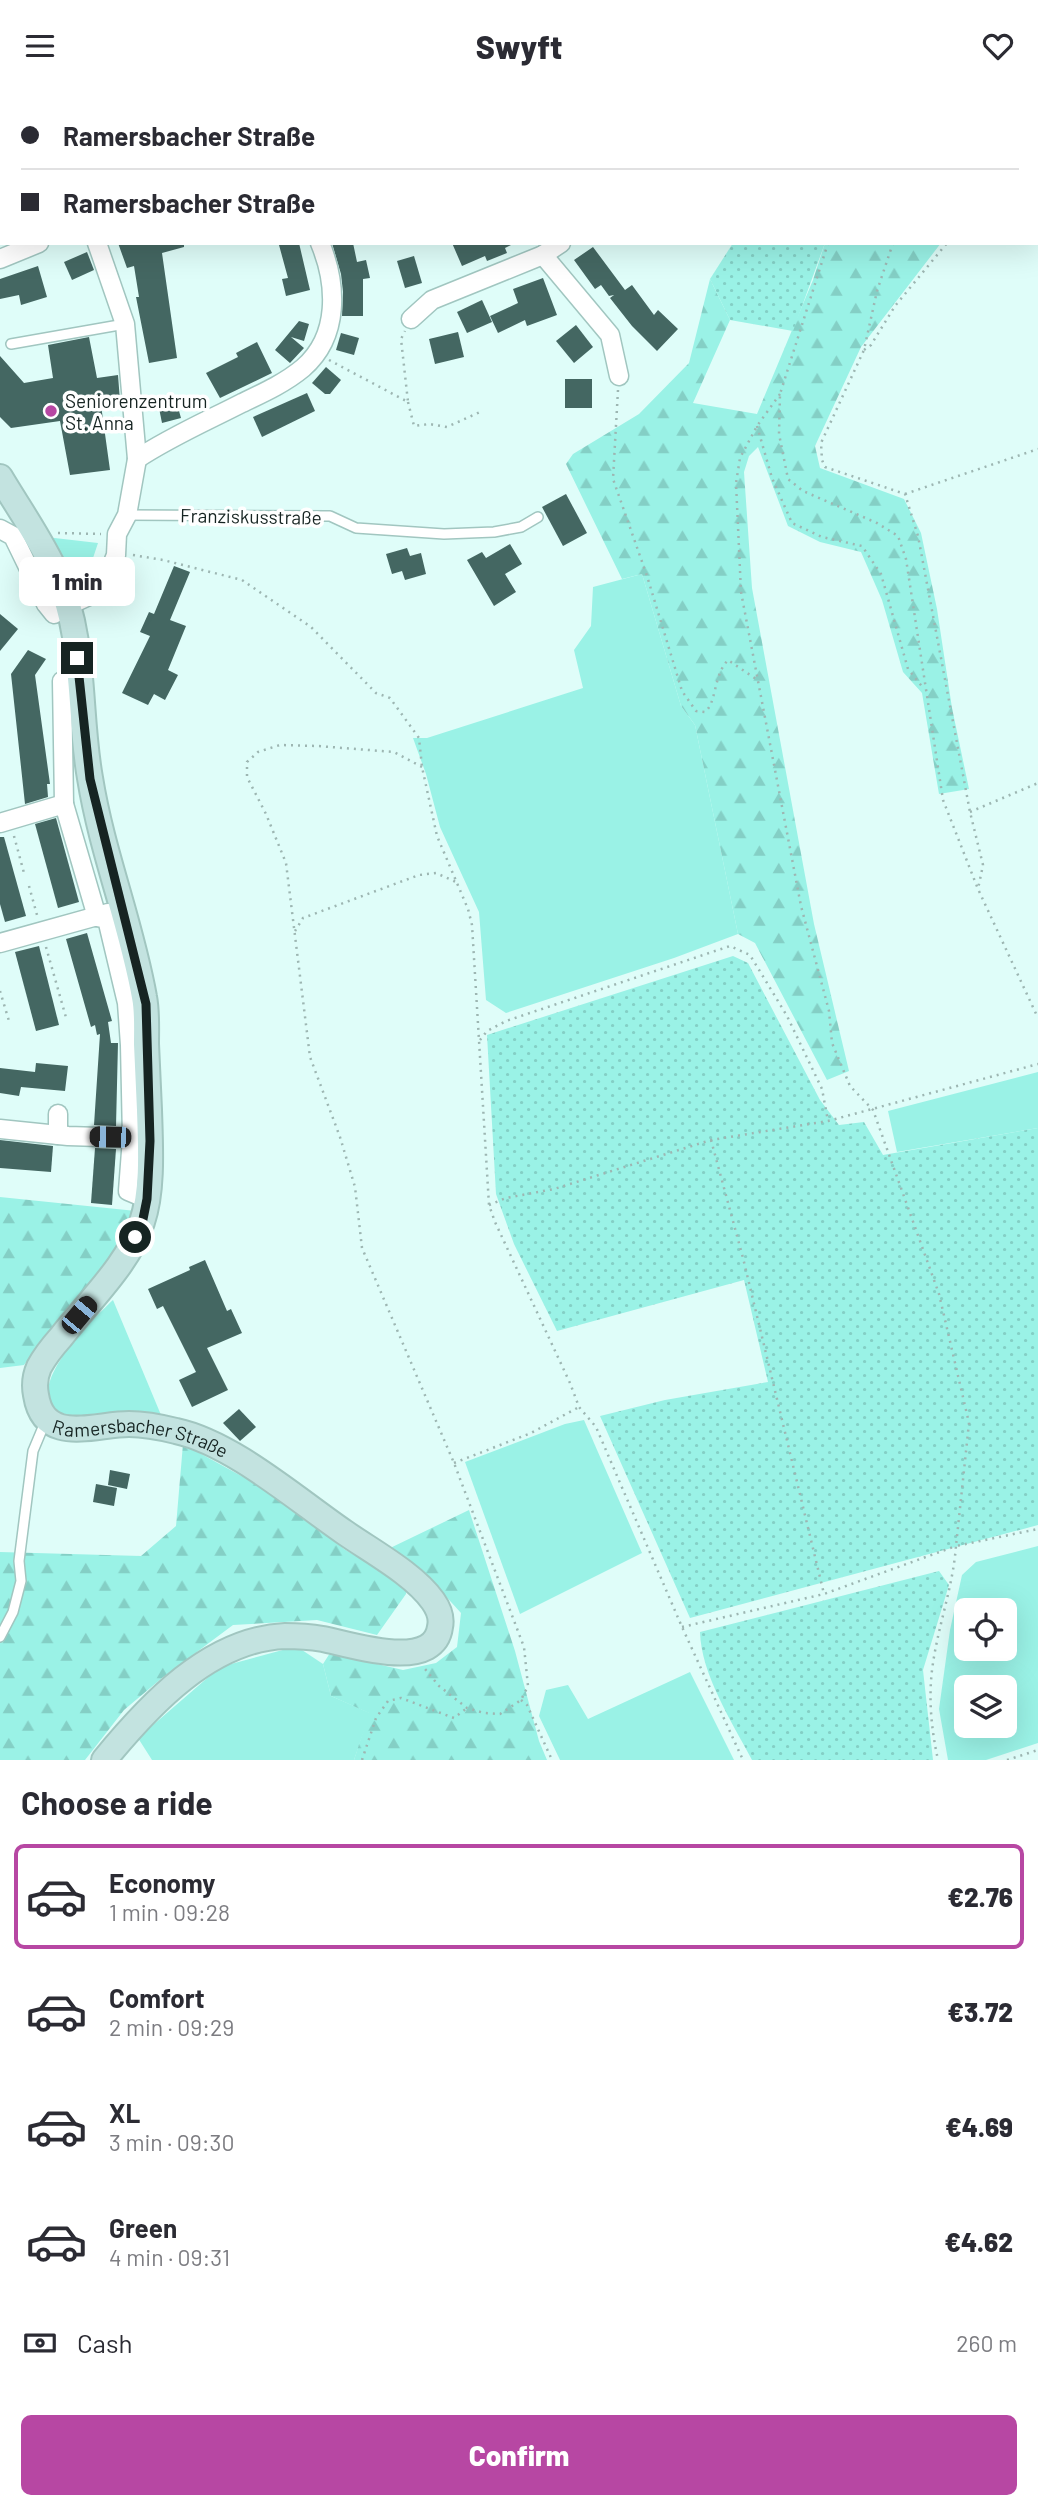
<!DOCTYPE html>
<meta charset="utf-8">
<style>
body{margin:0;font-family:Barlow,sans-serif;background:#f2f2f3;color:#2b2b33;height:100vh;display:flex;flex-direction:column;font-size:26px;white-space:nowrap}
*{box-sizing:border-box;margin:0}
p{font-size:23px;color:#7c7c81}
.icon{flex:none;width:38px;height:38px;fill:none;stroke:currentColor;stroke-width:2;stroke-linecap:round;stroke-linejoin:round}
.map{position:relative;height:1669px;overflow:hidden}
.sheet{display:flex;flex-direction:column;background:#fff;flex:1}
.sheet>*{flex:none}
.top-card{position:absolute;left:0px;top:0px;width:1040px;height:154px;box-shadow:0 7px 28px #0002;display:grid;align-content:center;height:154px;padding:0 21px;background:#fff}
.fabs{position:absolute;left:954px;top:1507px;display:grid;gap:14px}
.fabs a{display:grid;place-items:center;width:63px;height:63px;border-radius:10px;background:#fff;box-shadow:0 7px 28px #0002;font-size:35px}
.end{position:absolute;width:32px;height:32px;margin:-16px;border:9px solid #162422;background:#fff;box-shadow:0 0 0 4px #fff}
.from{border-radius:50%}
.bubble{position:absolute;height:49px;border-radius:10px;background:#fff;box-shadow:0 7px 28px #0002;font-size:23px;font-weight:800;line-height:49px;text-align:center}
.car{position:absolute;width:21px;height:42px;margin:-21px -10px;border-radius:9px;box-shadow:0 0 5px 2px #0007;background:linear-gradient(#222 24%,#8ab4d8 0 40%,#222 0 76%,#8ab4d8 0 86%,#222 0)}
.top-card b{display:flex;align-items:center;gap:24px;height:66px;font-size:26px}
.top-card b+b{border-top:2px solid #e1e1e2}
.top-card i{width:18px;height:18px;background:#2b2b33}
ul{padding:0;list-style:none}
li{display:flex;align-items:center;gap:21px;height:105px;margin:0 14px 10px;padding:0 7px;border:4px solid transparent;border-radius:10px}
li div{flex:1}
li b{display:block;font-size:26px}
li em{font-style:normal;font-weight:800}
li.on{border-color:#b747a3}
li>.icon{width:63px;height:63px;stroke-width:1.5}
h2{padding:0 21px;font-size:32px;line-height:84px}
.pay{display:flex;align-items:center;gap:18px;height:77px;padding:0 21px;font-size:26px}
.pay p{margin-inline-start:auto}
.primary-button{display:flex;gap:14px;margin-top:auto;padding:14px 21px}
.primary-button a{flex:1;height:80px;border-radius:10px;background:#b747a3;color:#fff;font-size:28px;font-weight:800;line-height:80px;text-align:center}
header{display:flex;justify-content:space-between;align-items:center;height:91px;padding:0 21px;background:#fff;font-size:32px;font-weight:800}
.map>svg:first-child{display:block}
.green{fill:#9af2e6;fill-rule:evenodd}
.forest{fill:url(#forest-firs)}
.garden{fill:url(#garden-dots)}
.building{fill:#446762}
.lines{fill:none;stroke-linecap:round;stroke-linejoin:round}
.service-casing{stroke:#a1c6c0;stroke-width:12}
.minor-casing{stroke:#a1c6c0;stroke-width:21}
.secondary-casing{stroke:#a1c6c0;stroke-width:28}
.path{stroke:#9db6b2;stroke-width:2.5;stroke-dasharray:2 5;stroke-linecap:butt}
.service{stroke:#fff;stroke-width:9}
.minor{stroke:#fff;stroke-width:18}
.secondary{stroke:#c3e3e0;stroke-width:24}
.route{stroke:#162422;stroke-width:9}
.poi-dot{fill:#b747a3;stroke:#fff;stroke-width:2.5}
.labels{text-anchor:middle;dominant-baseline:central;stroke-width:7;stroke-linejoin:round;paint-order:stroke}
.poi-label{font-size:19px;fill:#162422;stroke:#fff;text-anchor:start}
.street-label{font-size:19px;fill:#162422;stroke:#fff}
</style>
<header><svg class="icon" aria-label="menu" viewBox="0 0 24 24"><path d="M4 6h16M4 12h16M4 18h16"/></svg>Swyft<svg class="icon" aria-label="heart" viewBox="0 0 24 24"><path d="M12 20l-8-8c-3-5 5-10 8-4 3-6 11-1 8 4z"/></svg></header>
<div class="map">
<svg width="1038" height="1669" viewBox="0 0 1038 1669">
<defs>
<pattern id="forest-firs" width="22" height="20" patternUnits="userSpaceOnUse" patternTransform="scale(1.75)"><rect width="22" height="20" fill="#9af2e6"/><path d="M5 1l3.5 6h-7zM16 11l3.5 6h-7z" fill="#84cfc5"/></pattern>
<pattern id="garden-dots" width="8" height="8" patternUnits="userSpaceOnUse" patternTransform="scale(1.75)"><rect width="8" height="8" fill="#9af2e6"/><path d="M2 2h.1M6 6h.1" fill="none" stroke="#84cfc5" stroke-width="1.8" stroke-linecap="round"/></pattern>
</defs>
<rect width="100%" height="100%" fill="#dffdf9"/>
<!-- green -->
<g class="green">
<polygon points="46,446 98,452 89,479 94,480 77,501"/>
<polygon points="642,483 681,615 695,634 738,843 674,867 506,922 486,909 479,821 440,736 426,683 413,647 427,647 583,597 574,559 591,535 593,496"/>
<polygon points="1038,981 1038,1037 897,1061 888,1020"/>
<path d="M113,1209L161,1324L66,1328C13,1304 91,1230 113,1209Z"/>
<polygon points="584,1329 642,1462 520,1523 465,1371 565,1333"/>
<path d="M1038,1455V1652L986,1669H948L939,1618L950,1539L962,1484L976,1471ZM966,1519H1004V1558H966ZM966,1596H1004V1634H966Z"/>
<polygon points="290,1557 299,1557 323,1573 331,1605 370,1622 354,1669 152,1669 138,1647 220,1576"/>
<polygon points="690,1581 734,1669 560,1669 539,1625 546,1599 568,1594 588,1628"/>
</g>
<!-- forest -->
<g class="forest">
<polygon points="825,152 941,152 861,256 815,355 820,377 904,408 921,442 937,518 952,617 969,698 939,703 922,602 903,581 882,509 861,461 820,451 788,435 758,356 749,365 744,381 752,497 814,833 849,980 827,989 755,852 738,843 695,634 681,615 642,483 622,488 566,373 573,363 639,323 689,272 710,188 730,229 693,312 757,323 813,189"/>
<polygon points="0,1106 136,1120 108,1170 52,1237 24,1274 0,1277"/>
<polygon points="183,1353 280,1406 344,1458 406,1495 406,1503 377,1544 317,1529 233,1534 162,1587 124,1619 85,1669 0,1669 0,1461 141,1465 176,1435"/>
<polygon points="469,1419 515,1560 539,1650 547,1669 354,1669 369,1622 331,1605 323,1573 330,1562 403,1579 436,1572 457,1556 461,1522 421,1478 386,1459"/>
</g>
<!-- garden -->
<g class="garden">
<polygon points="733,152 825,152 793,240 730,229 710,188"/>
<polygon points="733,865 748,872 820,1009 839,1034 864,1031 883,1064 1038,1037 1038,1434 690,1527 600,1325 665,1309 768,1291 744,1189 557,1240 514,1153 496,1103 487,944"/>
<path d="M939,1480L949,1494L923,1579L933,1669H752C732,1631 701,1583 700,1541Z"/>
</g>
<!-- building -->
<g class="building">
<polygon points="118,152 184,152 184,156 162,162 177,267 149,272 136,206 139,206 134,175 127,177"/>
<polygon points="287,152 299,152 310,199 286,205 282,188 288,187 279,154"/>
<polygon points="332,152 353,152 357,171 366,169 370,187 363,188 363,225 342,225 343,201 341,183"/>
<polygon points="452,152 515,152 505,157 507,162 487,170 485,165 462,175"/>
<polygon points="593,156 625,199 632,194 654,224 658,219 678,238 657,260 632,235 610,207 614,204 609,205 601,194 595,198 574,169"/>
<polygon points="87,161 94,179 72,189 64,171"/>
<polygon points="414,165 422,192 405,197 397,170"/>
<polygon points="38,175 47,206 21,214 19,204 0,208 0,188"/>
<polygon points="543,187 557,224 527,235 525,229 498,242 490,225 518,212 513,198"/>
<polygon points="482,209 492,231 467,242 457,221"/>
<polygon points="299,230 309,233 304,250 291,246 304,257 290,272 275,259"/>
<polygon points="576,234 593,256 574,272 556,250"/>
<polygon points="458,241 464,266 435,273 429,248"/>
<polygon points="341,242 359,247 354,264 336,259"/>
<polygon points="89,246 97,287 118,284 120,310 101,314 110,379 70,384 60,330 11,337 0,326 0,265 24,292 53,287 48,254"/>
<polygon points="257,251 272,282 220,307 206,282 238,266 236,262"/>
<polygon points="326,276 341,289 330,303 325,303 312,292"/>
<rect x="565" y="288" width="27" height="29"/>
<polygon points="307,302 315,320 262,346 253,326"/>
<polygon points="177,313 181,327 162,332 159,317"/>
<polygon points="566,403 587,442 563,455 542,416"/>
<polygon points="510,453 522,473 505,483 516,501 494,515 467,469 482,461 486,467"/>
<polygon points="407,457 410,465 421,462 426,483 405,489 402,480 392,483 386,463"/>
<polygon points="174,475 190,481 170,529 186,535 168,579 178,584 165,609 154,603 148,614 122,602 150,545 140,541 149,521 154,523"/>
<polygon points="0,523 18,538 0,560"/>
<polygon points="28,559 46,568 35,584 50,693 47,693 48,706 25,713 11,583"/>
<polygon points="56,727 79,811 58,817 35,733"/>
<polygon points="0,746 4,746 26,825 5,831 0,813"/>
<polygon points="87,842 112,930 108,931 111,952 118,952 116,1035 94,1034 100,943 97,944 95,934 91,936 66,848"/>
<polygon points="39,855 59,934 36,940 15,861"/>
<polygon points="36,972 68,975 65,1000 21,996 19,1005 0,1002 0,977 35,981"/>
<polygon points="0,1049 53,1055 51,1081 0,1077"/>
<polygon points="95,1057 116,1058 112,1114 91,1112"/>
<polygon points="205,1169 227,1220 231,1218 242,1242 207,1257 228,1299 192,1316 179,1289 196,1281 163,1215 157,1218 148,1198 190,1179 189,1176"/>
<polygon points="239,1318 256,1336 240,1350 223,1332"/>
<polygon points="110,1379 130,1383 127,1398 108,1394"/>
<polygon points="96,1393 117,1397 114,1415 93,1411"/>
</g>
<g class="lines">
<defs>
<g id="service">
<polyline points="11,253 125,233"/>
<polyline points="127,424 330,425 356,437 444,443 494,441 521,436 538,426"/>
<polyline points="0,1546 13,1521 21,1490 19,1470 33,1360 46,1329"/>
</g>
<g id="minor">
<polyline points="376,2 380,0"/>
<polyline points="727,2 728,0"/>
<polyline points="543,164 610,244 619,285"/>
<polyline points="0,168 39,152"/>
<polyline points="411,228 432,209 543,164 561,152"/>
<path d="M137,368C170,346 207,330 242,312C263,302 285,292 303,277C340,245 337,193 320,152"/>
<polyline points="0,438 13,445 46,513 54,523"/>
<polyline points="67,515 102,499 116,464 117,443 127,424 137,368 125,233 97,152"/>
<polyline points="62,590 64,713"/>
<polyline points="0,732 64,713 97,826"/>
<polyline points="0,852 108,822"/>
<polyline points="58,1023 58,1044"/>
<polyline points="0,1038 68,1045 132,1047 130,954 127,912 107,828 97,826"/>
<polyline points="132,1047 128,1100 147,1108"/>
</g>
<g id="secondary">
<path id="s1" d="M0,386C19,418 42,450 57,484C86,547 78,621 90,687C102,762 131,832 144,906C147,921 146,937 146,953C147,975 148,997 149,1019C150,1053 153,1099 142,1131C129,1173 87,1212 61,1246C53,1255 45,1265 39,1276C35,1285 34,1294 36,1304C44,1355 94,1333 129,1333C145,1333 160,1336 176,1340C232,1352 296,1408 344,1441C371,1460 414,1483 433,1510C438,1517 442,1527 440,1536C434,1582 349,1553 323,1548C311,1546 297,1545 285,1545C210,1548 149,1614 104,1669"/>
</g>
</defs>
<!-- service casing -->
<use href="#service" class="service-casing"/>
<!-- minor casing -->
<use href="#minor" class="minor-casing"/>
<!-- secondary casing -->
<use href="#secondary" class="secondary-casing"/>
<!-- path -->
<g class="path">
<polyline points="883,2 884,0"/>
<polyline points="958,2 959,0"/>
<polyline points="828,152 780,303 779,343 788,388 803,400 877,432 898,445 906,468 943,709 978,798 1038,927"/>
<polyline points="893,152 877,200 864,259 821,352 822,369 825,376 905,403 918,445 970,721 983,774 978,798"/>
<polyline points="864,259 871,254 895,215 947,152"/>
<polyline points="329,269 408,311 401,248 405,240"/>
<path d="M618,299L613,388L647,485L682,600L696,620L705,621C717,611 713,585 728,569L759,590"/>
<polyline points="780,303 757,335 740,367 736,392 741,501 801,815 829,920 832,952 850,995 873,1019 939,1203 969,1332 956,1455 1038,1438"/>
<polyline points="408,311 414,335 429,333 447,336 480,321"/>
<polyline points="757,335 772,387 792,432 822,446 862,455 881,483 908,578 924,598"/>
<polyline points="905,403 1038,358"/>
<polyline points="58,442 101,443"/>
<polyline points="133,464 163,469 242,489 311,536 376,602 390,607 419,647 422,676 437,745 468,818 472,834 489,1114 495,1131 570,1292 579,1316 596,1336 682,1536 743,1669"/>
<polyline points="422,676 394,661 318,655 280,654 258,661 247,671 247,686 266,723 286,772 310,966 340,1046 355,1096 362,1157 454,1372 524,1556 528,1595 521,1609 500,1623 484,1622 467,1617 439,1595 425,1578"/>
<polyline points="970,721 1038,692"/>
<polyline points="14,745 24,782"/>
<polyline points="29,795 37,824"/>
<polyline points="295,840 303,827 419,784 436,782 456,791"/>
<polyline points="46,856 67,930"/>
<polyline points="0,900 9,930"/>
<polyline points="480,949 487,940 506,930 730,855 750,864 787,925 822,998 828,1030"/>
<polyline points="711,1049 743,1167 824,1503"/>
<polyline points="489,1114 506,1107 554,1098 711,1049 828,1030 1038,973"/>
<polyline points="454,1372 531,1342 579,1316"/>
<path d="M682,1536L824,1503L956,1455C953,1495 939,1532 933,1572C928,1604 931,1637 938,1669"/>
<polyline points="521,1609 527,1614 552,1669"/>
<polyline points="362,1669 376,1627 388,1610 401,1607 454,1627 467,1617"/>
<polyline points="1007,1669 1038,1659"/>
</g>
<!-- service -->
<use href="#service" class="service"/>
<!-- minor -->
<use href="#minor" class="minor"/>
<!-- secondary -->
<use href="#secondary" class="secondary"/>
</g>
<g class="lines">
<!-- route -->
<polyline class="route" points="77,567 90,688 146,913 150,1050 147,1108 142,1133 135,1146"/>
</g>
<!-- markers -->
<circle class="poi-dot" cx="51" cy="320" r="7"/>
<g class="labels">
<!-- poi labels -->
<g class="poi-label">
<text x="65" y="309">Seniorenzentrum<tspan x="65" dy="22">St. Anna</tspan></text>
</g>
<!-- street labels -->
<g class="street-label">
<text transform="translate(251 425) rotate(1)">Franziskusstraße</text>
<text stroke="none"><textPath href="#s1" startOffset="1104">Ramersbacher Straße</textPath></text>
</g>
</g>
</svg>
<div class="fabs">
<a><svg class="icon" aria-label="locate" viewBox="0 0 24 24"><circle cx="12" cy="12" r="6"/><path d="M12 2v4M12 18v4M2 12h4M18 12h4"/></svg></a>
<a><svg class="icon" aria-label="layers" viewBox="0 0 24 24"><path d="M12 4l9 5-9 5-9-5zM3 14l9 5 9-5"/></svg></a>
</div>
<i class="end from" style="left:135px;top:1146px"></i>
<i class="end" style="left:77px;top:567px"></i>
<div class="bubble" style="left:19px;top:466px;width:116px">1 min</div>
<i class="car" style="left:110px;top:1046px;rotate:271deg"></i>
<i class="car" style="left:79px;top:1224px;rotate:40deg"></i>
<div class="top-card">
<b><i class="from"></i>Ramersbacher Straße</b>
<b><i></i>Ramersbacher Straße</b>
</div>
</div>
<section class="sheet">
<h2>Choose a ride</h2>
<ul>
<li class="on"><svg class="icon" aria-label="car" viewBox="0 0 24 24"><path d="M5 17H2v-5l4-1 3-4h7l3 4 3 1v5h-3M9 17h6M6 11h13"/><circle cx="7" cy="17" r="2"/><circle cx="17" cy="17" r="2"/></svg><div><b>Economy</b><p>1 min · 09:28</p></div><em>€2.76</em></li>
<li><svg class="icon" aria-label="car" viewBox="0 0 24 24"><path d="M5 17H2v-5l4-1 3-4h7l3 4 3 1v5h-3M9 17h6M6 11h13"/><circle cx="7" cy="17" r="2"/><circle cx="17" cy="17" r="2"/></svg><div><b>Comfort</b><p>2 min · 09:29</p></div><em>€3.72</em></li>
<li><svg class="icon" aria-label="car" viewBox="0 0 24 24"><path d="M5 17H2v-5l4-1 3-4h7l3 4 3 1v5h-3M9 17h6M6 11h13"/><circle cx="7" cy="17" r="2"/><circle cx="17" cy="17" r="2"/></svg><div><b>XL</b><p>3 min · 09:30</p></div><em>€4.69</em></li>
<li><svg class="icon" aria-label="car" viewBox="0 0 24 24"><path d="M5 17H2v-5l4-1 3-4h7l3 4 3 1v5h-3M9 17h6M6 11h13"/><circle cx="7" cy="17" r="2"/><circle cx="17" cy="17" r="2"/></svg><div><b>Green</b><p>4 min · 09:31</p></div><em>€4.62</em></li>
</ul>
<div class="pay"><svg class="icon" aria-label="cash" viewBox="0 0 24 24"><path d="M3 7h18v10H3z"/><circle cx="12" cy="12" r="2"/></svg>Cash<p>260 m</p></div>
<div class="primary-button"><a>Confirm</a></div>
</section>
